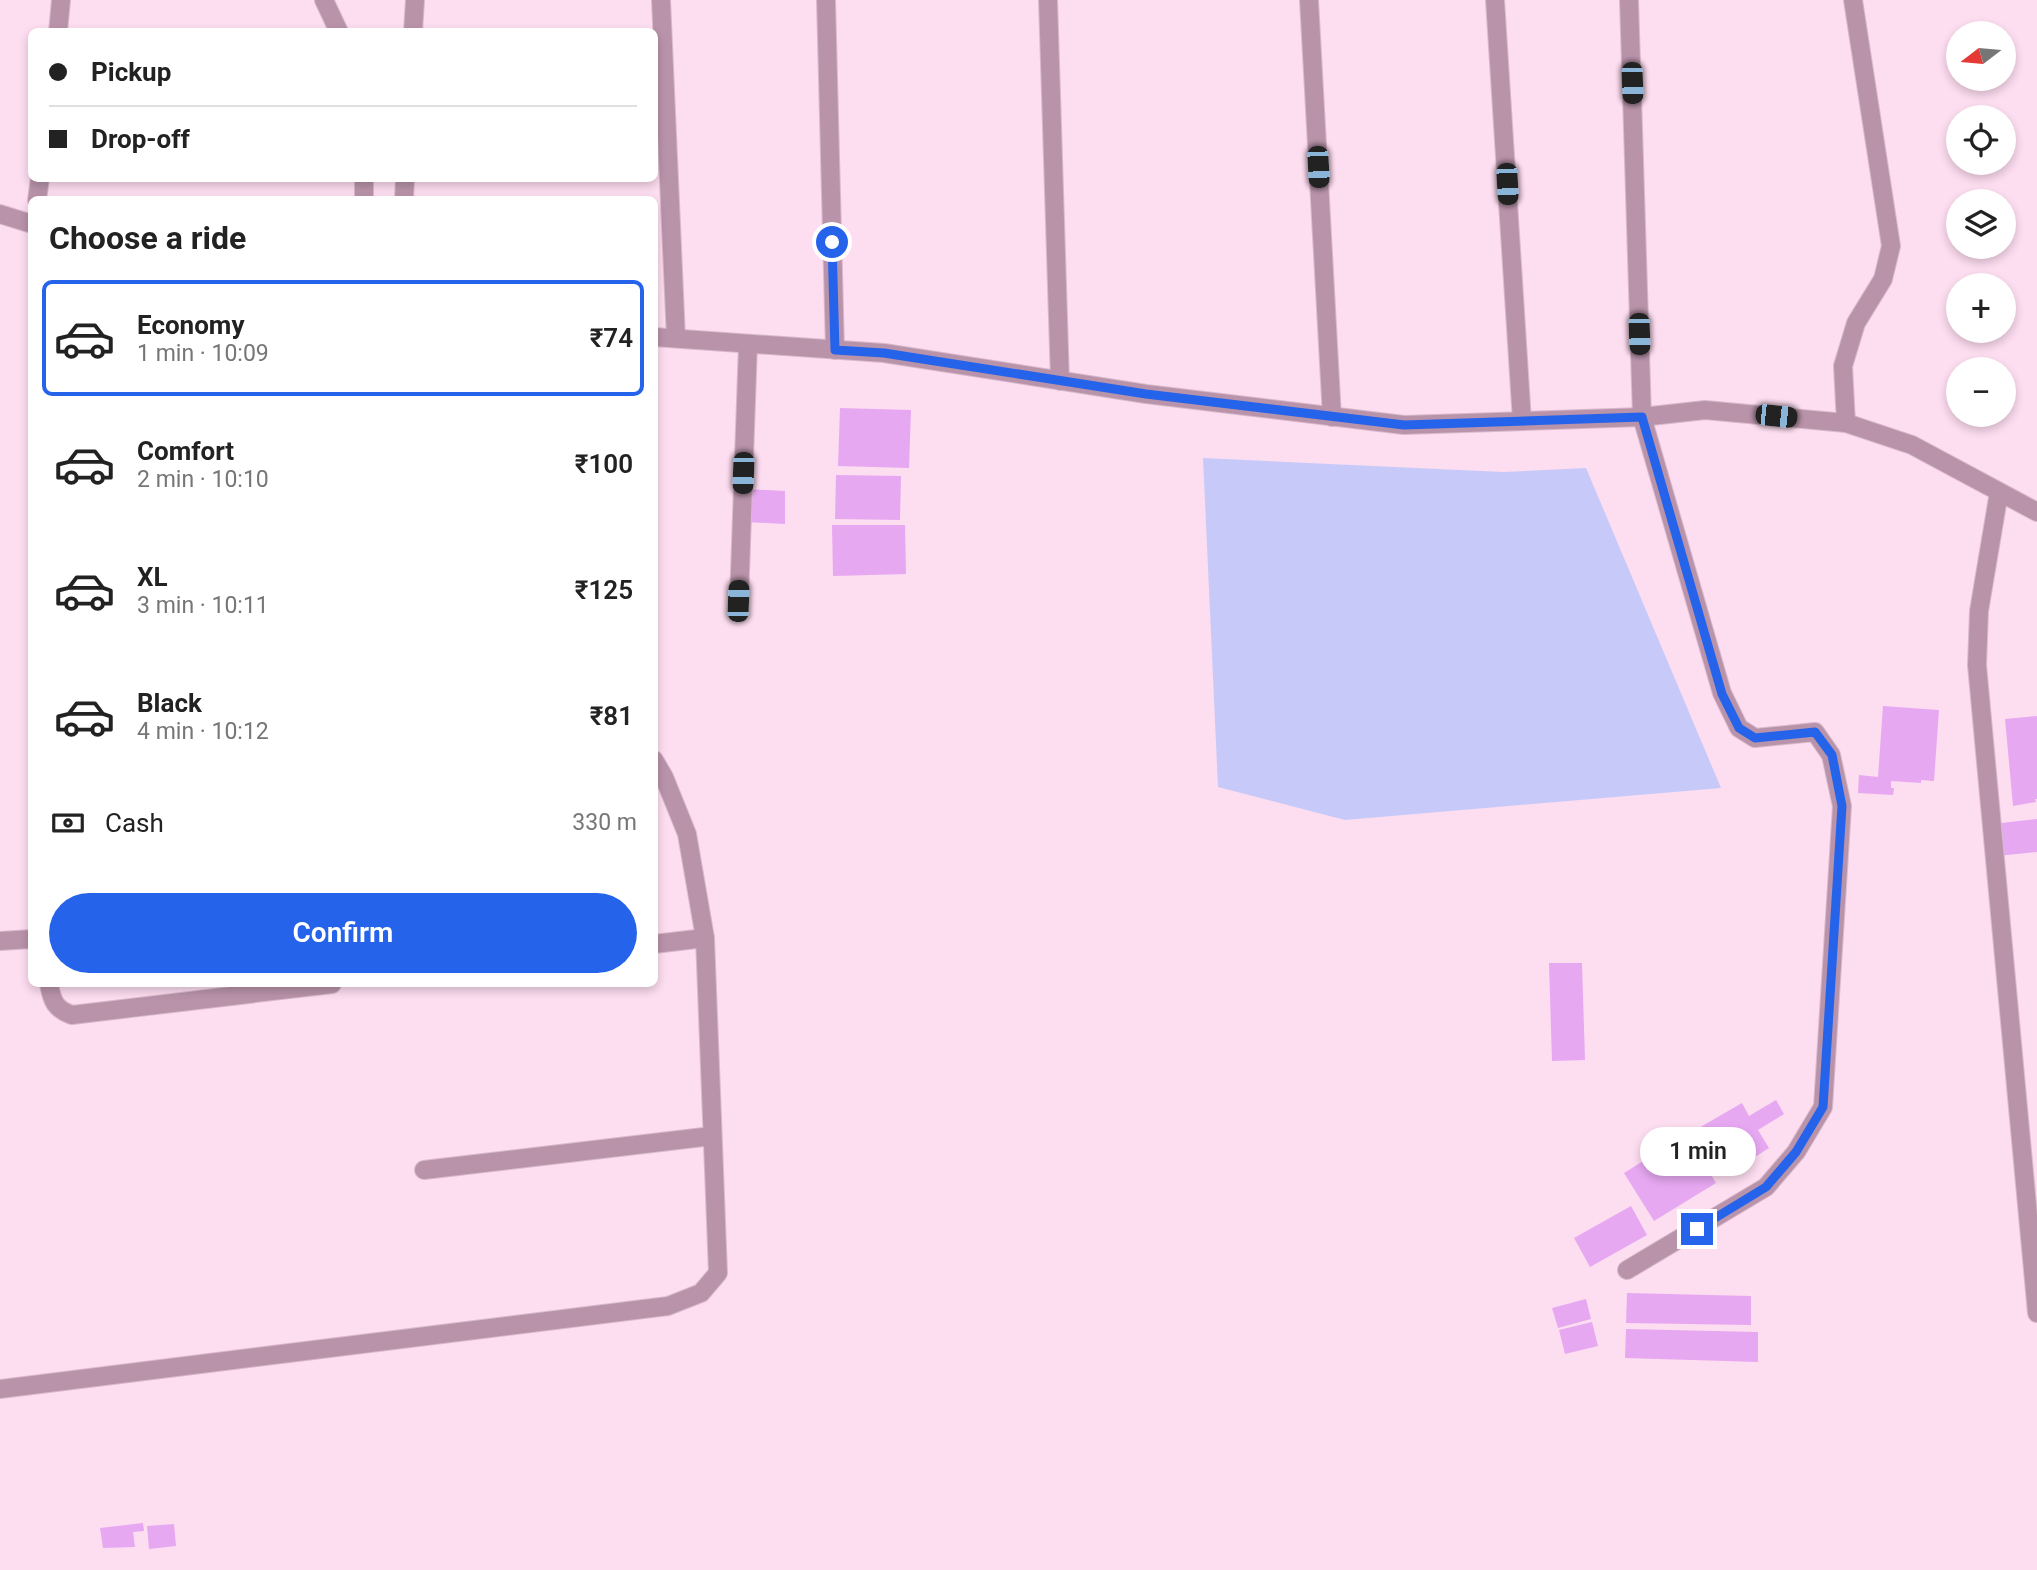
<!DOCTYPE html>
<meta charset="utf-8">
<style>
body{margin:0;font-family:Roboto,sans-serif;background:#f6f6f6;color:#222;height:100vh;display:flex;flex-direction:column;font-size:26px;white-space:nowrap}
*{box-sizing:border-box;margin:0}
p{font-size:23px;color:#767676}
.icon{flex:none;width:38px;height:38px;fill:none;stroke:currentColor;stroke-width:2;stroke-linecap:round;stroke-linejoin:round}
.map{position:relative;flex:1;overflow:hidden}
.details{position:absolute;left:28px;top:196px;width:630px;height:791px;display:flex;flex-direction:column;background:#fff;border-radius:10px;box-shadow:0 4px 10px #0003}
.details>*{flex:none}
.banner{position:absolute;left:28px;top:28px;width:630px;height:154px;border-radius:10px;box-shadow:0 4px 10px #0003;display:grid;align-content:center;height:154px;padding:0 21px;background:#fff}
.needle{width:46px;rotate:254deg}
.fabs{position:absolute;left:1946px;top:21px;display:grid;gap:14px}
.fabs a{display:grid;place-items:center;width:70px;height:70px;border-radius:50%;background:#fff;box-shadow:0 4px 10px #0003;font-size:35px}
.end{position:absolute;width:32px;height:32px;margin:-16px;border:9px solid #2563eb;background:#fff;box-shadow:0 0 0 4px #fff}
.from{border-radius:50%}
.bubble{position:absolute;height:49px;border-radius:24px;background:#fff;box-shadow:0 4px 10px #0003;font-size:23px;font-weight:600;line-height:49px;text-align:center}
.car{position:absolute;width:21px;height:42px;margin:-21px -10px;border-radius:9px;box-shadow:0 0 5px 2px #0007;background:linear-gradient(#222 24%,#8ab4d8 0 40%,#222 0 76%,#8ab4d8 0 86%,#222 0)}
.banner b{display:flex;align-items:center;gap:24px;height:66px;font-size:26px}
.banner b+b{border-top:2px solid #e0e0e0}
.banner i{width:18px;height:18px;background:#222}
ul{padding:0;list-style:none}
li{display:flex;align-items:center;gap:21px;height:116px;margin:0 14px 10px;padding:0 7px;border:4px solid transparent;border-radius:10px}
li div{flex:1}
li b{display:block;font-size:26px}
li em{font-style:normal;font-weight:600}
li.active{border-color:#2563eb}
li>.icon{width:63px;height:63px;stroke-width:1.5}
h2{padding:0 21px;font-size:32px;line-height:84px}
.pay{display:flex;align-items:center;gap:18px;height:77px;padding:0 21px;font-size:26px}
.pay p{margin-inline-start:auto}
.primary-button{display:flex;gap:14px;margin-top:auto;padding:14px 21px}
.primary-button a{flex:1;height:80px;border-radius:42px;background:#2563eb;color:#fff;font-size:28px;font-weight:600;line-height:80px;text-align:center}
.map>svg:first-child{display:block}
.green{fill:#c7caf8}
.building{fill:#e7a8f2}
.lines{fill:none;stroke-linecap:round;stroke-linejoin:round}
.minor-casing{stroke:#d9b9cc;stroke-width:20}
.minor{stroke:#b993aa;stroke-width:18}
.route{stroke:#2563eb;stroke-width:9}
</style>
<div class="map">
<svg width="2037" height="1570" viewBox="0 0 2037 1570">
<rect width="100%" height="100%" fill="#fdddf0"/>
<!-- green -->
<polygon class="green" points="1203,458 1503,472 1586,468 1721,788 1345,820 1218,787"/>
<!-- building -->
<g class="building">
<polygon points="840,408 911,410 909,468 838,466"/>
<polygon points="836,475 901,476 900,520 835,519"/>
<polygon points="747,489 785,491 785,524 745,522"/>
<polygon points="832,525 905,525 906,574 833,576"/>
<polygon points="1883,706 1939,710 1934,781 1921,780 1921,783 1891,781 1891,788 1894,788 1893,795 1858,793 1859,775 1878,777"/>
<polygon points="2037,716 2037,799 2035,799 2036,802 2013,806 2005,719"/>
<polygon points="2037,819 2037,852 1997,856 1993,824"/>
<polygon points="1549,963 1582,963 1585,1060 1552,1061"/>
<polygon points="1776,1100 1784,1114 1758,1130 1769,1148 1725,1176 1720,1166 1714,1169 1698,1144 1704,1140 1697,1129 1742,1103 1749,1116"/>
<polygon points="1686,1134 1716,1183 1654,1221 1624,1173"/>
<polygon points="1631,1206 1647,1235 1590,1267 1574,1238"/>
<polygon points="1627,1293 1751,1296 1751,1325 1626,1323"/>
<polygon points="1586,1299 1591,1319 1558,1328 1552,1308"/>
<polygon points="1592,1322 1598,1346 1565,1354 1559,1330"/>
<polygon points="1626,1329 1758,1332 1758,1362 1625,1358"/>
<polygon points="143,1523 144,1531 133,1532 135,1547 103,1548 100,1528"/>
<polygon points="174,1524 176,1546 149,1549 147,1526"/>
</g>
<g class="lines">
<defs>
<g id="minor">
<polyline points="324,0 339,32"/>
<polyline points="661,0 676,338"/>
<polyline points="826,0 835,350"/>
<polyline points="1048,0 1060,381"/>
<polyline points="1309,0 1332,417"/>
<polyline points="1495,0 1522,421"/>
<polyline points="58,32 61,0"/>
<polyline points="413,32 415,0"/>
<polyline points="364,178 364,200"/>
<polyline points="37,200 40,178"/>
<polyline points="404,200 405,178"/>
<polyline points="0,214 32,224"/>
<polyline points="654,337 884,353 1146,394 1404,425 1642,417 1705,410 1846,423 1912,445 2037,512"/>
<polyline points="1846,423 1843,366 1856,323 1883,279 1891,246 1853,0"/>
<polyline points="1999,492 1979,611 1977,665 2037,1313"/>
<polyline points="739,601 748,344"/>
<polyline points="0,941 32,939"/>
<polyline points="654,944 705,938"/>
<path d="M49,984C52,1001 55,1009 72,1015L332,984"/>
<polyline points="424,1170 712,1136"/>
<polyline points="1627,1270 1766,1187 1796,1152 1823,1107 1842,806 1831,755 1815,732 1755,738 1739,728 1722,693 1642,417 1629,0"/>
<polyline points="0,1389 668,1306 701,1293 718,1273 705,938 687,834 664,777 654,760"/>
</g>
</defs>
<!-- minor casing -->
<use href="#minor" class="minor-casing"/>
<!-- minor -->
<use href="#minor" class="minor"/>
</g>
<g class="lines">
<!-- route -->
<polyline class="route" points="832,242 835,350 884,353 1146,394 1404,425 1642,417 1722,694 1739,728 1755,738 1815,732 1832,755 1842,806 1823,1107 1796,1152 1766,1187 1697,1229"/>
</g>
</svg>
<div class="fabs">
<a><svg class="needle" viewBox="-14 -14 28 28"><path d="M0-13l5 13h-10z" fill="#e53935"/><path d="M0 13l5-13h-10z" fill="#767676"/></svg></a>
<a><svg class="icon" aria-label="locate" viewBox="0 0 24 24"><circle cx="12" cy="12" r="6"/><path d="M12 2v4M12 18v4M2 12h4M18 12h4"/></svg></a>
<a><svg class="icon" aria-label="layers" viewBox="0 0 24 24"><path d="M12 4l9 5-9 5-9-5zM3 14l9 5 9-5"/></svg></a>
<a>+</a>
<a>−</a>
</div>
<i class="end from" style="left:832px;top:242px"></i>
<i class="end" style="left:1697px;top:1229px"></i>
<div class="bubble" style="left:1640px;top:1127px;width:116px">1 min</div>
<i class="car" style="left:1632px;top:83px;rotate:178deg"></i>
<i class="car" style="left:1318px;top:167px;rotate:177deg"></i>
<i class="car" style="left:1507px;top:184px;rotate:177deg"></i>
<i class="car" style="left:1639px;top:334px;rotate:178deg"></i>
<i class="car" style="left:1776px;top:416px;rotate:96deg"></i>
<i class="car" style="left:743px;top:473px;rotate:182deg"></i>
<i class="car" style="left:738px;top:601px;rotate:2deg"></i>
<div class="banner">
<b><i class="from"></i>Pickup</b>
<b><i></i>Drop-off</b>
</div>
<section class="details">
<h2>Choose a ride</h2>
<ul>
<li class="active"><svg class="icon" aria-label="car" viewBox="0 0 24 24"><path d="M5 17H2v-5l4-1 3-4h7l3 4 3 1v5h-3M9 17h6M6 11h13"/><circle cx="7" cy="17" r="2"/><circle cx="17" cy="17" r="2"/></svg><div><b>Economy</b><p>1 min · 10:09</p></div><em>₹74</em></li>
<li><svg class="icon" aria-label="car" viewBox="0 0 24 24"><path d="M5 17H2v-5l4-1 3-4h7l3 4 3 1v5h-3M9 17h6M6 11h13"/><circle cx="7" cy="17" r="2"/><circle cx="17" cy="17" r="2"/></svg><div><b>Comfort</b><p>2 min · 10:10</p></div><em>₹100</em></li>
<li><svg class="icon" aria-label="car" viewBox="0 0 24 24"><path d="M5 17H2v-5l4-1 3-4h7l3 4 3 1v5h-3M9 17h6M6 11h13"/><circle cx="7" cy="17" r="2"/><circle cx="17" cy="17" r="2"/></svg><div><b>XL</b><p>3 min · 10:11</p></div><em>₹125</em></li>
<li><svg class="icon" aria-label="car" viewBox="0 0 24 24"><path d="M5 17H2v-5l4-1 3-4h7l3 4 3 1v5h-3M9 17h6M6 11h13"/><circle cx="7" cy="17" r="2"/><circle cx="17" cy="17" r="2"/></svg><div><b>Black</b><p>4 min · 10:12</p></div><em>₹81</em></li>
</ul>
<div class="pay"><svg class="icon" aria-label="cash" viewBox="0 0 24 24"><path d="M3 7h18v10H3z"/><circle cx="12" cy="12" r="2"/></svg>Cash<p>330 m</p></div>
<div class="primary-button"><a>Confirm</a></div>
</section>
</div>
